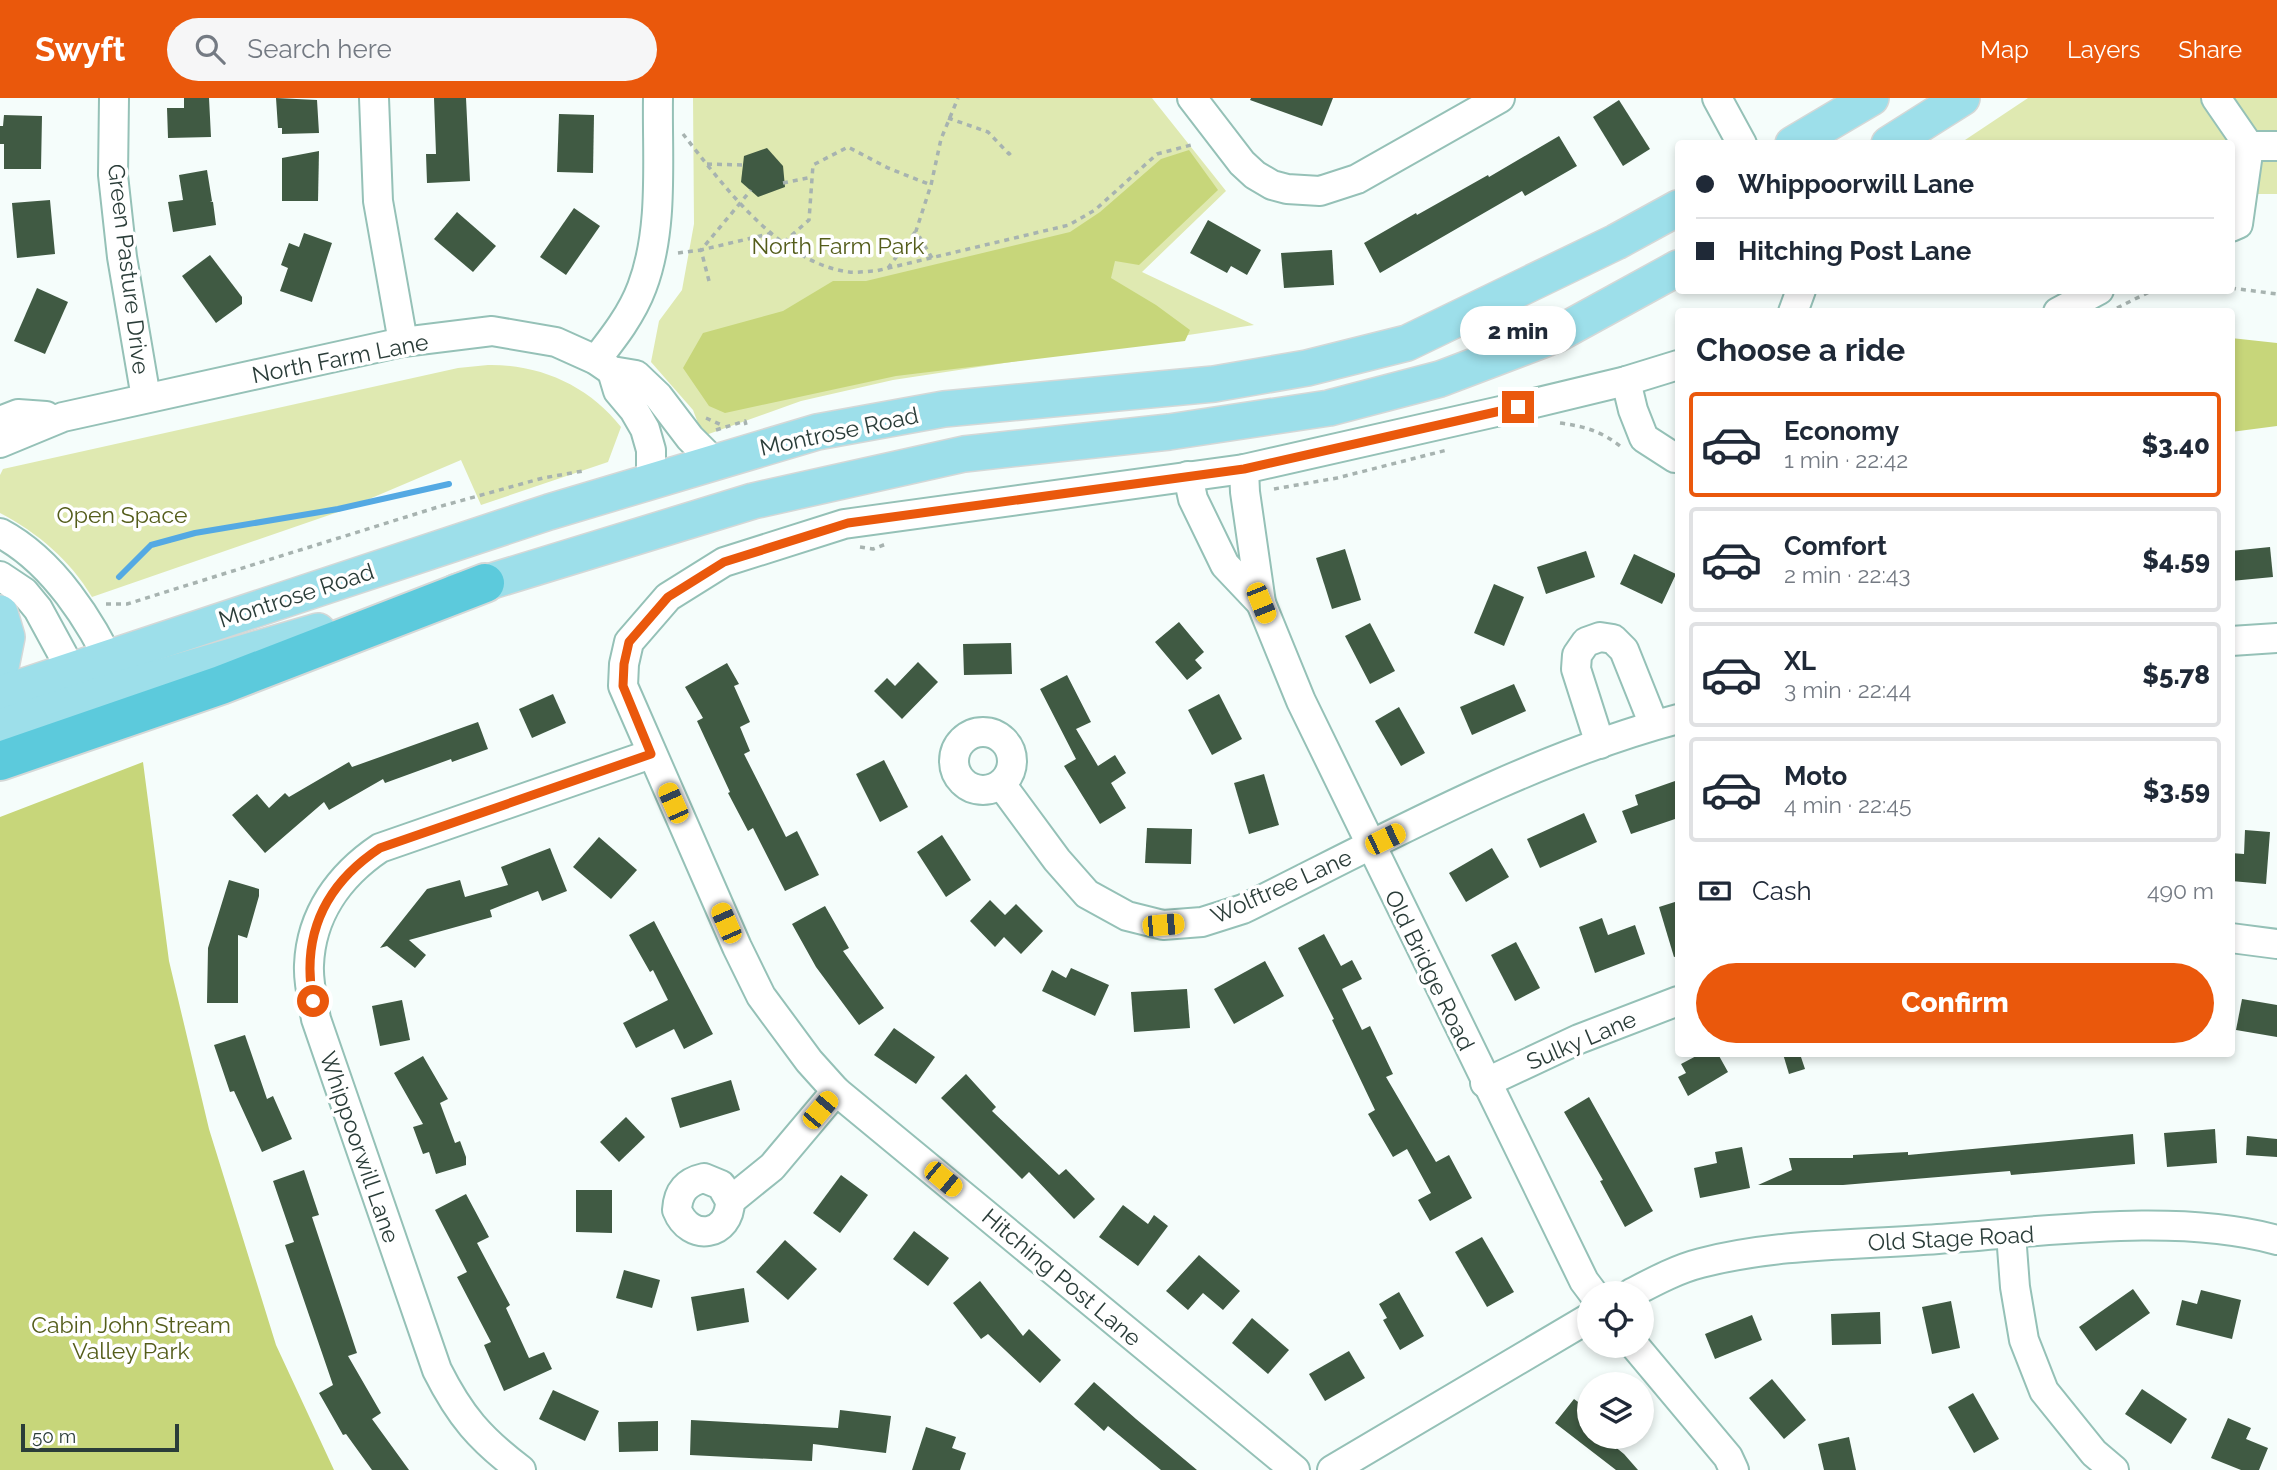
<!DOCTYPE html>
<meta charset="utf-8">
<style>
body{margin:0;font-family:Raleway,sans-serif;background:#f6f6f7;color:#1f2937;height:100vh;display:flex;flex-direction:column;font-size:26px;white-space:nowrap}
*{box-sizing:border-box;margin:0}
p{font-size:23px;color:#747a83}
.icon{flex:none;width:38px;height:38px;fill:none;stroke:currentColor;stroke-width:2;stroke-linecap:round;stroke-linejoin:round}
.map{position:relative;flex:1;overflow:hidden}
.panel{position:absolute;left:1675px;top:210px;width:560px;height:749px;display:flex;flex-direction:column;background:#fff;border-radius:7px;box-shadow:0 4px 10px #0003}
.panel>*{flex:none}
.guide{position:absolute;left:1675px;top:42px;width:560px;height:154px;border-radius:7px;box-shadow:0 4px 10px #0003;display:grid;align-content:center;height:154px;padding:0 21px;background:#fff}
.tools{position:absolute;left:1577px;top:1183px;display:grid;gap:14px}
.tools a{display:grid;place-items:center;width:77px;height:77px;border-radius:50%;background:#fff;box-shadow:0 4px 10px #0003;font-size:35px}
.scale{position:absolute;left:21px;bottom:18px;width:158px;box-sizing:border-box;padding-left:7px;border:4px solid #2b3d39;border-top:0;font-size:19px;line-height:24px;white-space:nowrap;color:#2b3d39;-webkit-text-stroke:5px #fff;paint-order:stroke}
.end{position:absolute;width:32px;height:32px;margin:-16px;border:9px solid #ea580c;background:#fff;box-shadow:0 0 0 4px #fff}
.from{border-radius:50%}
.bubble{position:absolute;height:49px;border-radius:24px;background:#fff;box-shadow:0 4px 10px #0003;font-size:23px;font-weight:800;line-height:49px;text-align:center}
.car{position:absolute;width:21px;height:42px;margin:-21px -10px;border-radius:9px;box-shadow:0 0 5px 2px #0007;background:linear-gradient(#f5c518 24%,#345 0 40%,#f5c518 0 76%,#345 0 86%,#f5c518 0)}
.guide b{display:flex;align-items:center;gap:24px;height:66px;font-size:26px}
.guide b+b{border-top:2px solid #e0e1e3}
.guide i{width:18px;height:18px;background:#1f2937}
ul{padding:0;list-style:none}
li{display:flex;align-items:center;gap:21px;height:105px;margin:0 14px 10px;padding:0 7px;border:4px solid #e0e1e3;border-radius:7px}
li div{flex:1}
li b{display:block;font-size:26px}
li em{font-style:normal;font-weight:800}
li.selected{border-color:#ea580c}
li>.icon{width:63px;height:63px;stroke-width:1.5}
h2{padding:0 21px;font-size:32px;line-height:84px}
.pay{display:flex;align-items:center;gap:18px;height:77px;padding:0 21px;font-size:26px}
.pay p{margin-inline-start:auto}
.button{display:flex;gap:14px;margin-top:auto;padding:14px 21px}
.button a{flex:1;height:80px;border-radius:42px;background:#ea580c;color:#fff;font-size:28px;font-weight:800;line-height:80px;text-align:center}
header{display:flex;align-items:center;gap:42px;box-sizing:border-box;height:98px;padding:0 35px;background:#ea580c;color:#fff}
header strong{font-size:33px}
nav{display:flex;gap:38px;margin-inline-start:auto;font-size:24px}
.search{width:490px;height:63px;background:#f6f6f7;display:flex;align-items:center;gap:18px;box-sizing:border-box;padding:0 24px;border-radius:38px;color:#747a83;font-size:26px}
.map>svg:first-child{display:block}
.green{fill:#dfe9b1}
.forest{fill:#c7d67a}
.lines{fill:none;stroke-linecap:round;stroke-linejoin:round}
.stream{stroke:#54a9e3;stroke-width:6}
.building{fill:#405a43}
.minor-casing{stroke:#95c1b7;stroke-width:32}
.major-casing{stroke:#d5d8d7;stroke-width:38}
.highway-casing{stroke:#d5d8d7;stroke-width:42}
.path{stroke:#a7b3b0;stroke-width:3.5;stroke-dasharray:5 5;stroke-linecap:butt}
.minor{stroke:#fff;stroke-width:28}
.major{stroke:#9ddfea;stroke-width:35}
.highway{stroke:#5ccadc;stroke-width:38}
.route{stroke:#ea580c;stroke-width:9}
.labels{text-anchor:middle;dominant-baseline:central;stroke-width:7;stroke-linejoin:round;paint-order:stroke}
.park-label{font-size:23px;fill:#545d1b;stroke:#fff}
.street-label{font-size:23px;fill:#2b3d39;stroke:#fff}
</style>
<header>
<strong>Swyft</strong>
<div class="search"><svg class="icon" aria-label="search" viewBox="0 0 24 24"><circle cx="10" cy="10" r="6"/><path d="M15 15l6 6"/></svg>Search here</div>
<nav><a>Map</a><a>Layers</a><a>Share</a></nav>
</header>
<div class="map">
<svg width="2277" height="1372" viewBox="0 0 2277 1372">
<rect width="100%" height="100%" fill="#f5fdfb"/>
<!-- green -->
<g class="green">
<polygon points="693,0 1152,0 1226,93 1142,174 1254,227 893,282 801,303 703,338 693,312 651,264 659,223 682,192 694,126"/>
<polygon points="2028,0 2277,0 2277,96 2231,96 2231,46 1959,46"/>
<path d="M488,267C540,266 589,288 621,329L608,364L481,407L461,362L341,413L92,499C70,462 38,435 0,415V377L3,371L458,270Z"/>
</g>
<!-- forest -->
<g class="forest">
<polygon points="1189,52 1218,92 1139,167 1115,163 1111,180 1156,207 1190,232 1185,243 896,278 725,315 709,308 683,270 703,235 783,213 833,183 866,183 1070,134 1100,114 1161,61"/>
<polygon points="2231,240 2277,245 2277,328 2231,334"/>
<polygon points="143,664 169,863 209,1031 276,1247 334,1372 0,1372 0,719"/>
</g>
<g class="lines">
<!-- stream -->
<polyline class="stream" points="119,479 151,447 195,435 338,411 449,386"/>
</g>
<!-- building -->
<g class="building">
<polygon points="184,0 209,0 211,39 168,40 167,10 184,10"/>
<polygon points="276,0 317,2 319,35 282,36 282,30 278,30"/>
<polygon points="434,0 466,0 470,83 427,85 426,56 436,56"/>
<polygon points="1251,0 1333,0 1322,28 1250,2"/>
<polygon points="1619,2 1650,51 1623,68 1593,19"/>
<polygon points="559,16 594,17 593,75 557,74"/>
<polygon points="4,17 42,18 41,71 4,71 4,46 0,46 0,28 3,28"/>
<polygon points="1559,38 1577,68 1525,98 1522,93 1380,175 1364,145 1416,115 1417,117 1488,77 1489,79"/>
<polygon points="767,50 783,68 785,89 758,99 741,84 744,58"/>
<polygon points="319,53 318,103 282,103 282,60"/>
<polygon points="207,72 212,103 210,103 213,104 216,127 173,134 168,104 183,102 179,77"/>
<polygon points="50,102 55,156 17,160 12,105"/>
<polygon points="574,110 600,128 566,177 540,159"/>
<polygon points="457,114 496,148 473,174 434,141"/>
<polygon points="1208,122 1261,152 1247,177 1231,168 1227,175 1190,155"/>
<polygon points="304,135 332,145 312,204 280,193 288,170 281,167 289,145 299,149"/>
<polygon points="1332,152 1334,187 1284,190 1281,155"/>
<polygon points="210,157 242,199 242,206 216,225 182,178"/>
<polygon points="37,190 68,204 45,256 14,243"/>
<polygon points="2270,449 2273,479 2231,483 2231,453"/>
<polygon points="1345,451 1361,502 1332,511 1316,460"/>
<polygon points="1586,453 1595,479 1546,496 1537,469"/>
<polygon points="1634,456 1676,476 1662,506 1620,486"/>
<polygon points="1494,486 1524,499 1504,548 1474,535"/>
<polygon points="1179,524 1204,554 1195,562 1202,570 1187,582 1155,544"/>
<polygon points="1370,525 1395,573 1370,586 1345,538"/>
<polygon points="1011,545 1012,576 964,577 963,546"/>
<polygon points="918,564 938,584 902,621 874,593 887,580 895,588"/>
<polygon points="727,565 739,586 734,588 750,624 740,629 750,653 744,656 786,739 797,733 819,777 785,793 753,730 748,733 728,695 730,694 697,623 703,620 685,589"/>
<polygon points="1067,577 1091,624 1076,631 1098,668 1115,657 1126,675 1111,685 1126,710 1100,726 1064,668 1076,661 1040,591"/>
<polygon points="1514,586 1526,613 1472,637 1460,609"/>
<polygon points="553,596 566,625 532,640 519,611"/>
<polygon points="1219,596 1242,641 1212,657 1188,612"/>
<polygon points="1399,609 1425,655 1401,668 1375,623"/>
<polygon points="478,624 488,651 452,664 451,661 385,685 383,681 329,712 324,704 265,755 232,717 257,696 269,710 285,695 289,699 349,664 352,669"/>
<polygon points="884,662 908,709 880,724 856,676"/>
<polygon points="1264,676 1279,727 1249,736 1234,685"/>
<polygon points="1675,683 1678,693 1678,720 1631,736 1622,713 1638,707 1635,697"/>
<polygon points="1584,715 1597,744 1540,770 1527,741"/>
<polygon points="1147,730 1192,731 1191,766 1145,765"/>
<polygon points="2245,732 2270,734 2266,786 2231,783 2231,755 2244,756"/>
<polygon points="942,737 971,782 946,799 917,754"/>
<polygon points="599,739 637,772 611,801 573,769"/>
<polygon points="550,750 567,793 542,803 538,793 490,812 492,819 409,842 426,857 415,870 387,848 380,850 427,791 460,782 465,799 508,787 501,769"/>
<polygon points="1492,750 1509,779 1466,804 1449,775"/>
<polygon points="229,782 259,791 259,798 247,840 238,837 238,905 207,905 208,850"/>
<polygon points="990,802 1005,817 1016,806 1043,833 1021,856 1004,839 995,849 970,823"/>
<polygon points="1678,803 1678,858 1674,859 1659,809"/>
<polygon points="825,808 849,850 843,853 884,910 859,927 816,869 792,826"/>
<polygon points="1602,820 1608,837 1635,827 1645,856 1595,875 1579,829"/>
<polygon points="654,823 713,936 684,951 674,931 636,950 623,925 668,902 653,872 650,874 629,837"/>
<polygon points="1324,836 1341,868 1352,862 1362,881 1342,891 1362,932 1370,928 1393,976 1386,979 1436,1064 1449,1057 1472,1100 1430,1123 1418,1102 1431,1095 1407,1051 1393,1059 1368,1016 1375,1012 1332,922 1334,921 1298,850"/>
<polygon points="1516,844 1540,890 1515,903 1491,857"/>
<polygon points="1265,863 1284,898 1234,926 1214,891"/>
<polygon points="1071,870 1109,887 1095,918 1042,893 1052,872 1066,880"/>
<polygon points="1187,891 1190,930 1134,934 1131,894"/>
<polygon points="2242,901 2277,907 2277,939 2236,932"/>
<polygon points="402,902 410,942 380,948 372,908"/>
<polygon points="894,930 935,959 916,986 874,957"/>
<polygon points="245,937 267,1001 273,998 292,1041 262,1054 234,993 230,994 214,947"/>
<polygon points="1700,956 1718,956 1728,974 1688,998 1678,979 1686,975 1681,966"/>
<polygon points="1783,956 1800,956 1805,971 1789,976"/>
<polygon points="423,958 448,1001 440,1005 455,1045 460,1043 466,1059 466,1067 436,1076 429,1054 423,1056 413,1029 423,1026 394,975"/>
<polygon points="966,976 996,1009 992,1013 1059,1077 1066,1071 1095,1101 1074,1121 1029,1074 1022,1081 941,1000"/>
<polygon points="731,982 740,1012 680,1030 671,1000"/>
<polygon points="1589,999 1653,1113 1625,1129 1600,1083 1603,1082 1564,1014"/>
<polygon points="626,1019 645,1039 619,1064 600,1044"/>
<polygon points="2215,1031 2217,1065 2167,1069 2164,1035"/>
<polygon points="2133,1036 2135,1066 2011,1077 2010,1073 1843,1087 1758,1087 1792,1072 1789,1060 1853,1060 1853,1057 1908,1054 1908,1057"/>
<polygon points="2247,1038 2277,1041 2277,1059 2246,1057"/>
<polygon points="1742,1049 1750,1090 1700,1100 1694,1070 1717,1065 1715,1054"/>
<polygon points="304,1072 319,1117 312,1119 357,1255 348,1258 381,1315 372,1321 409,1372 372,1372 346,1336 343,1337 319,1295 333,1287 285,1147 294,1144 273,1083"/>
<polygon points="841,1077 868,1097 840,1135 813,1115"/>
<polygon points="576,1092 612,1092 612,1135 576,1134"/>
<polygon points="466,1096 489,1139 477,1145 510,1207 506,1210 529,1260 544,1254 552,1271 504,1293 484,1247 491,1244 457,1179 467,1174 435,1112"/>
<polygon points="1123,1107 1148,1126 1154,1117 1168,1128 1138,1168 1099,1139"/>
<polygon points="914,1133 949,1160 928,1188 893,1161"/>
<polygon points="1482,1139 1514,1194 1487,1209 1455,1154"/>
<polygon points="785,1142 817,1171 788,1202 756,1174"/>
<polygon points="1199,1157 1240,1193 1223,1212 1203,1195 1188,1212 1166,1193"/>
<polygon points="624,1172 660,1182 652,1210 616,1200"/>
<polygon points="980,1183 1023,1238 1029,1231 1061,1262 1040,1285 988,1236 981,1241 953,1205"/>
<polygon points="744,1190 749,1224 697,1233 691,1199"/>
<polygon points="2133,1191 2150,1215 2096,1253 2079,1229"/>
<polygon points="2201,1192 2241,1202 2232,1241 2176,1227 2182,1202 2197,1206"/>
<polygon points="1399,1194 1424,1238 1400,1252 1383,1222 1387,1220 1379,1206"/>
<polygon points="1951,1203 1960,1250 1932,1256 1922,1209"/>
<polygon points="1880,1214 1881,1246 1832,1247 1831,1216"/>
<polygon points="1752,1217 1762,1242 1715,1261 1705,1236"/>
<polygon points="1252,1220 1289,1252 1268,1276 1232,1245"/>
<polygon points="1349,1253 1365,1280 1325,1303 1309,1276"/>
<polygon points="1772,1281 1806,1322 1784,1341 1749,1300"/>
<polygon points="1094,1284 1136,1321 1197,1372 1161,1372 1108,1328 1104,1333 1074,1306"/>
<polygon points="2142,1291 2187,1321 2171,1346 2125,1316"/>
<polygon points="553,1292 599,1313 585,1343 539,1321"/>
<polygon points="1973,1295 1999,1341 1974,1355 1948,1309"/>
<polygon points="1574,1301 1589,1312 1589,1339 1603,1339 1624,1356 1638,1372 1616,1372 1555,1325"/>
<polygon points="840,1312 891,1318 886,1355 813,1346 812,1363 690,1357 691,1322 838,1330"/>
<polygon points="2228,1320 2251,1330 2246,1341 2268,1350 2259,1372 2241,1372 2211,1360"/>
<polygon points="658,1323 658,1353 619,1354 618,1324"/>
<polygon points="926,1329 956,1339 952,1350 966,1355 960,1372 912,1372"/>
<polygon points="1849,1339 1856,1372 1824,1372 1818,1346"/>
</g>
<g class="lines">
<defs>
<g id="minor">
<polyline points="114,0 113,77 122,159 146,300"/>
<polyline points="374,0 378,103 403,244"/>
<polyline points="1192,0 1242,65 1255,77 1272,87 1287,91 1320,93 1357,81 1500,0"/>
<polyline points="1717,0 1742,46"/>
<polyline points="2216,0 2249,48"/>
<polyline points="2231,129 2238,126 2249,48 2277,48"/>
<polyline points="1793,214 1801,192"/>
<polyline points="2058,214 2099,192"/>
<path d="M596,262C614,239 632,216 642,189C664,131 657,61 658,0"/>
<polyline points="612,273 618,293 634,312 645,331 651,352 651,384"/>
<polyline points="1626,283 1633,312 1644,340 1675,360 1678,360"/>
<polyline points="0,323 18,316 46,318"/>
<polyline points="0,345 63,319 403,244 492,233 556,244 596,262 612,273 636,277 658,298 690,340 713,363"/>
<polyline points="1244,371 1245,394 1261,505 1301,603 1584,1183 1593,1195"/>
<polyline points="1188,378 1193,401 1225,467 1261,505"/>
<path d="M0,435C53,463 92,524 116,577"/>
<polyline points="0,478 24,494 38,511 81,590"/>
<polyline points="2231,543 2277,540"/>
<circle cx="983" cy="663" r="29"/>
<polyline points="1600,646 1576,571 1577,557 1586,544 1600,539 1613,541 1624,552 1654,627"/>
<path d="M1001,686L1057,762L1087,796L1127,818L1163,827L1202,824L1243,811C1383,742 1527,661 1678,621"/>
<polyline points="2231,840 2277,846"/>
<polyline points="1485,985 1579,941 1678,903"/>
<path d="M730,1103L721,1087L704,1080C686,1084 678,1094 677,1112C690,1145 730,1138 730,1103L772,1069L836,993"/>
<polyline points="2011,1136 2015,1189 2024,1242 2044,1293 2094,1355 2114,1372"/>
<path d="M1632,1195C1653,1184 1677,1171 1701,1165C1778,1145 1859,1147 1938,1141C2042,1134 2176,1114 2277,1142"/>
<polyline points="1635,1248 1728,1359 1734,1372"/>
<path d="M521,1372C480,1341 460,1318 437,1272L316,921C313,903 308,885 309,867C311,816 340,777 380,750L651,656"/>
<polyline points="1295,1372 836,993 809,963 761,898 737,849 623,588 624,566 629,544 668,499 724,464 844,426 1244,371 1518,309 1626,283 1678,267"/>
<polyline points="1332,1372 1589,1220"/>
</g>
<g id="major">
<polyline points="1793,46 1871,0"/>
<polyline points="1889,46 1962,0"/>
<polyline points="456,494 753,403 964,356 1169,334 1329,310 1440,281 1556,237 1678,170"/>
<polyline points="0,515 7,539 0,574"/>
<polyline points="0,596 549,414 817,334 944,311 1214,286 1307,270 1407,245 1616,144 1678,110"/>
<polyline points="0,629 122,590 318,533"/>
</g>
<polyline id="highway" points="0,663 221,587 485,485"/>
</defs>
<!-- minor casing -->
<use href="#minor" class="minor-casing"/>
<!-- major casing -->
<use href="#major" class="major-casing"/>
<!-- highway casing -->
<use href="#highway" class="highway-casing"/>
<!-- path -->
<g class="path">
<polyline points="948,20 988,34 1009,56 1013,53"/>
<path d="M683,36C723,87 780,165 849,174C857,175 867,173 876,173L1069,127L1095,112L1157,56L1195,46"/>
<polyline points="707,66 743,67"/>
<polyline points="783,85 812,79"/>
<polyline points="784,144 809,122 813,67 848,49 888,70 931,87"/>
<polyline points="678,155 701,152 751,92"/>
<polyline points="932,160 916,133 931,87 941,41 958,0"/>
<polyline points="888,170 916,133"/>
<polyline points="709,183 701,152 773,135"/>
<polyline points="2231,190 2277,196"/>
<polyline points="2117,210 2153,192"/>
<polyline points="706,320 724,328"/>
<path d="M1560,325C1583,328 1601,333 1620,348"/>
<polyline points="716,332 745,323 746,327"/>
<polyline points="1274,391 1337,380 1447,352"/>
<polyline points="860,449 873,451 886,446"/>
<polyline points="106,506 127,506 438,409 543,380 583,373"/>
</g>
<!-- minor -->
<use href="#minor" class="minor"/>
<!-- major -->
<use href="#major" class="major"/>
<!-- highway -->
<use href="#highway" class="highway"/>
</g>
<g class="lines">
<!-- route -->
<path class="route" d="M313,903C301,837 324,787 380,750L651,656L623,588L624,566L629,544L668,499L724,464L848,425L1244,371L1518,309"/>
</g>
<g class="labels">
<!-- park labels -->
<g class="park-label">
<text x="838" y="147">North Farm Park</text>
<text x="122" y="416">Open Space</text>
<text x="131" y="1226">Cabin John Stream<tspan x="131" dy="26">Valley Park</tspan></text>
</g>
<!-- street labels -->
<g class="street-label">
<text transform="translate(129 171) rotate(83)">Green Pasture Drive</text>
<text transform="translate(340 260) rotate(-11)">North Farm Lane</text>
<text transform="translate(839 333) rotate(-12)">Montrose Road</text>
<text transform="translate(296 497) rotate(-18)">Montrose Road</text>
<text transform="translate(1281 788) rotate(-24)">Wolftree Lane</text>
<text transform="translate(1430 872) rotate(64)">Old Bridge Road</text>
<text transform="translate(1581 942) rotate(-23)">Sulky Lane</text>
<text transform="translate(360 1049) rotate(71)">Whippoorwill Lane</text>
<text transform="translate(1951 1140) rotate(-3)">Old Stage Road</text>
<text transform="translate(1062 1179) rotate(40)">Hitching Post Lane</text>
</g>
</g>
</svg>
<div class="tools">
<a><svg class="icon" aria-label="locate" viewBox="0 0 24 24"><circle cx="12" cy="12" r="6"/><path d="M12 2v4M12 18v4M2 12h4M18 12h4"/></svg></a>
<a><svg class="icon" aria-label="layers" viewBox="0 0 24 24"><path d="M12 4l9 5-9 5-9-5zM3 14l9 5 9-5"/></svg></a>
</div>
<div class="scale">50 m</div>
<i class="end from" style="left:313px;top:903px"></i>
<i class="end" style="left:1518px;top:309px"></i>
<div class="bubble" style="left:1460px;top:208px;width:116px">2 min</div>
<i class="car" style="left:1261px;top:505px;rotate:158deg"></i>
<i class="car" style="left:673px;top:705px;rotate:336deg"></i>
<i class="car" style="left:1385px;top:741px;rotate:64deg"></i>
<i class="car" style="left:726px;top:825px;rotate:336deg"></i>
<i class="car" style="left:1163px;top:827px;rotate:85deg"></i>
<i class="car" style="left:820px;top:1012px;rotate:40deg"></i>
<i class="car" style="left:943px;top:1081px;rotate:130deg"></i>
<div class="guide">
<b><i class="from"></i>Whippoorwill Lane</b>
<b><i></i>Hitching Post Lane</b>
</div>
<section class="panel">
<h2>Choose a ride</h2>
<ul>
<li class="selected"><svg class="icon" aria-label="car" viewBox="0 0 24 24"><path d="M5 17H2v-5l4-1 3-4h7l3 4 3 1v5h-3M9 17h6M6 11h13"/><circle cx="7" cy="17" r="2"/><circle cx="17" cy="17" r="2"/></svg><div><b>Economy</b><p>1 min · 22:42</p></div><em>$3.40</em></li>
<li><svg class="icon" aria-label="car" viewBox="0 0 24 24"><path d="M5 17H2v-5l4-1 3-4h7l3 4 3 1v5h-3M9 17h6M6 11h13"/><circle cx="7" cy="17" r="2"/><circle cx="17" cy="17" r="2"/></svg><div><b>Comfort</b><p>2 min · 22:43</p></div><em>$4.59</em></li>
<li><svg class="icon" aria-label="car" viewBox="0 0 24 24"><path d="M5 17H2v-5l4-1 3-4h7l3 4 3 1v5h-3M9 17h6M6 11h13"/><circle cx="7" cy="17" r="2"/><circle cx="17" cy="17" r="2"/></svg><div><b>XL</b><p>3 min · 22:44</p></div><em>$5.78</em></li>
<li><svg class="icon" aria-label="car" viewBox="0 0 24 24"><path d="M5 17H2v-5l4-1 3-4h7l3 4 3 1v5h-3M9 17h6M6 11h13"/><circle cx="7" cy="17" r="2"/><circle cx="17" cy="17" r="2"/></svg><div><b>Moto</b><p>4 min · 22:45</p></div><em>$3.59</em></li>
</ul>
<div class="pay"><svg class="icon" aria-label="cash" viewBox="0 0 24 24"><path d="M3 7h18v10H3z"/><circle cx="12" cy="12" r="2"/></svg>Cash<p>490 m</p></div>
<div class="button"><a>Confirm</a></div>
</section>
</div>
